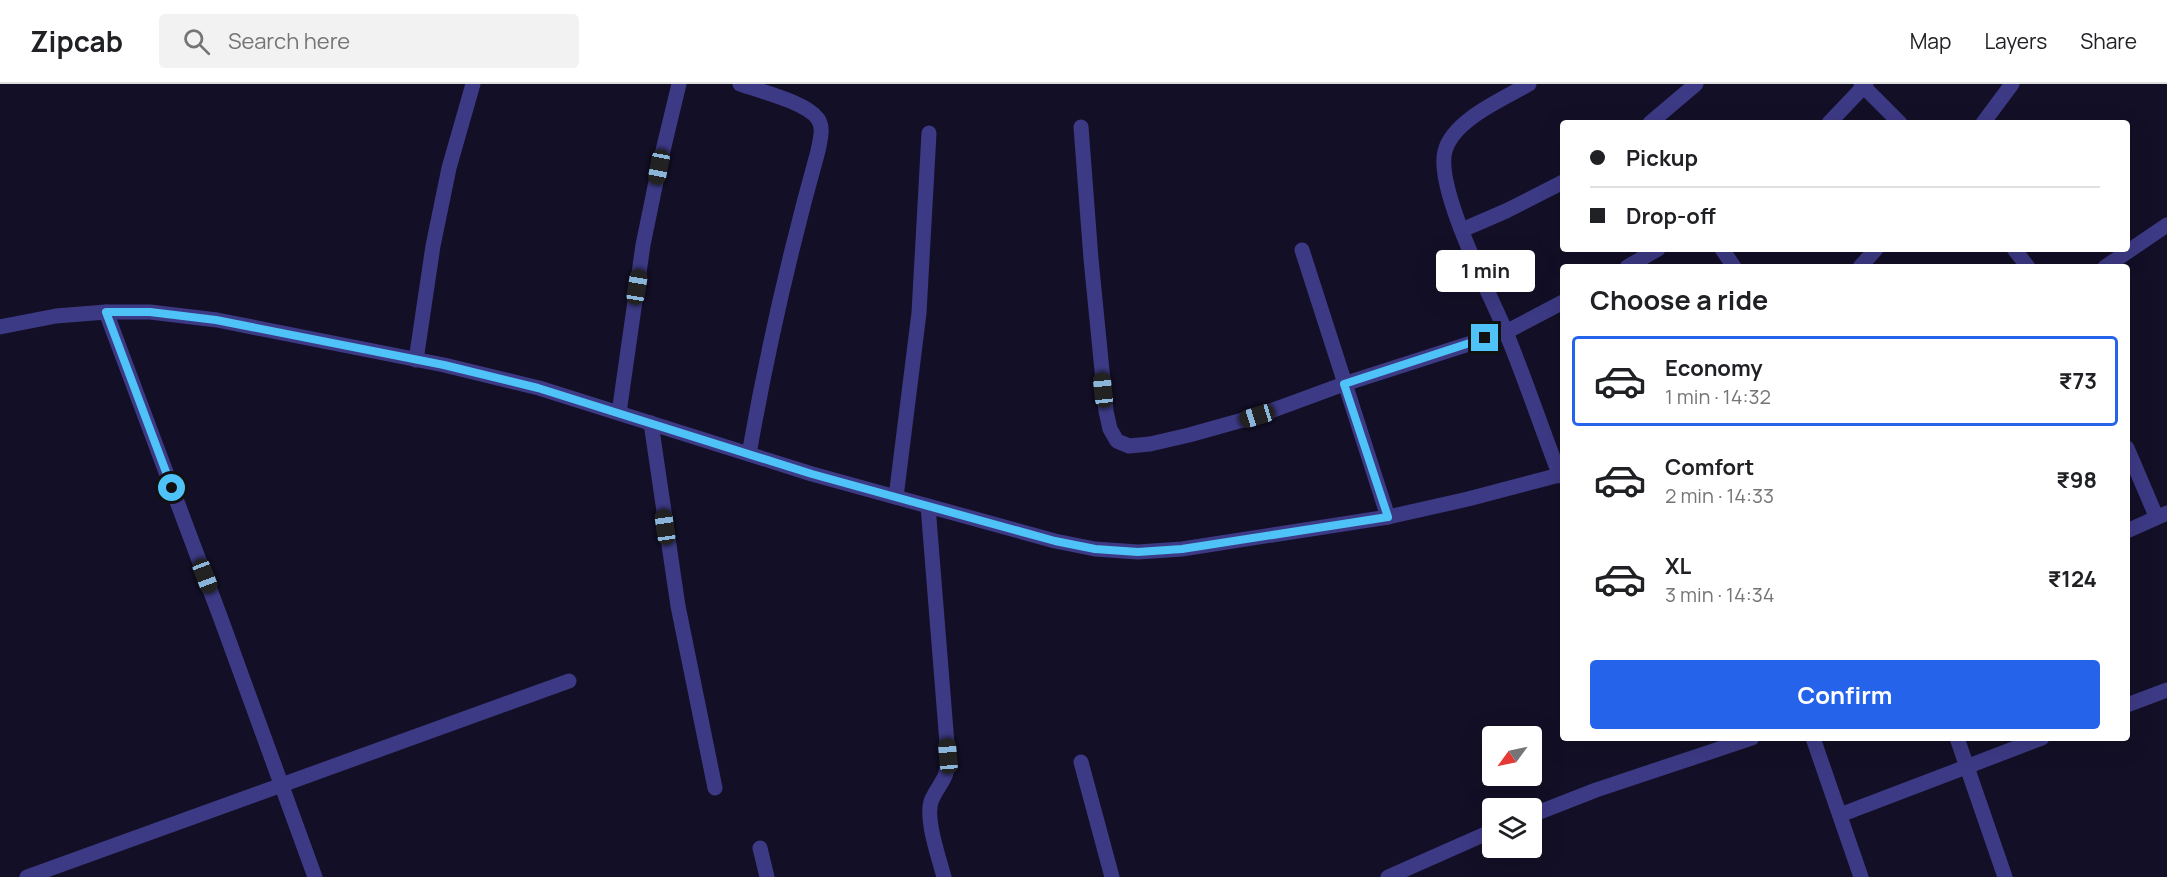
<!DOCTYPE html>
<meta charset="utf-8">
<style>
body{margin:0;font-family:Manrope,sans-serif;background:#f2f2f2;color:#202124;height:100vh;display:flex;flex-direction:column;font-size:22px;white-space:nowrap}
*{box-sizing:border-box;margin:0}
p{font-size:20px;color:#757577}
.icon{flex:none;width:33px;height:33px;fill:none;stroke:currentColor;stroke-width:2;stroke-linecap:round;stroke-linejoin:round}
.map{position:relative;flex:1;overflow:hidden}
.panel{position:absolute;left:1560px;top:180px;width:570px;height:477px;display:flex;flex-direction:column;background:#fff;border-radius:6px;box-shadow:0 6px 24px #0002}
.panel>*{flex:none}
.top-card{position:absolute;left:1560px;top:36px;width:570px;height:132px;border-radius:6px;box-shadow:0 6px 24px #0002;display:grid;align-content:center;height:132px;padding:0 30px;background:#fff}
.needle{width:39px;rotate:237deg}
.tools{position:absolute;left:1482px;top:642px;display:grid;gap:12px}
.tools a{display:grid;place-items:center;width:60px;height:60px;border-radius:6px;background:#fff;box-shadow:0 6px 24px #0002;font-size:30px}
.end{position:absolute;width:27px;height:27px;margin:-14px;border:8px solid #4fc3f7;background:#111;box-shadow:0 0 0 3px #111}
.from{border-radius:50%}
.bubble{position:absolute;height:42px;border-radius:6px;background:#fff;box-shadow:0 6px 24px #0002;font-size:20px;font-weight:700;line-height:42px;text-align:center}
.car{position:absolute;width:18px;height:36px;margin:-18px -9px;border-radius:8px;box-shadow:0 0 4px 2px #0007;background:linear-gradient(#222 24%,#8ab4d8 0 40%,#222 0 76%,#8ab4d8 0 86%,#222 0)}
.top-card b{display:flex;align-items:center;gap:21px;height:57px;font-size:22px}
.top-card b+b{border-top:2px solid #e0e0e0}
.top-card i{width:15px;height:15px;background:#202124}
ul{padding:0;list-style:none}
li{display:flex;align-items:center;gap:18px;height:90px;margin:0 12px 9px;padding:0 18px;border:3px solid transparent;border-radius:6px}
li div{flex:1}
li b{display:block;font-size:22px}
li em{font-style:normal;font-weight:700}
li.on{border-color:#2563eb}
li>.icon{width:54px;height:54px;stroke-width:1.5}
h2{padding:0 30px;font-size:27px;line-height:72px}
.button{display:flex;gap:12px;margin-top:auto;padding:12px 30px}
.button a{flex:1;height:69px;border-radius:6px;background:#2563eb;color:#fff;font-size:24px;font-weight:700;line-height:69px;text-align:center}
header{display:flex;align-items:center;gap:36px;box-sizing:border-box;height:84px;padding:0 30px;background:#fff;border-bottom:2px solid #e0e0e0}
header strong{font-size:28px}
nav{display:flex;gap:33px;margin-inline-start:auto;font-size:21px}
.search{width:420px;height:54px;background:#f2f2f2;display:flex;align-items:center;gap:15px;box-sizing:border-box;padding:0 21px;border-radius:6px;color:#757577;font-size:22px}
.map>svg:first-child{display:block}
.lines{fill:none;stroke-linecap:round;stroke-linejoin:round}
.street{stroke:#3d3a85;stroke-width:15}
.route{stroke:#4fc3f7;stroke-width:8}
</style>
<header>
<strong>Zipcab</strong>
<div class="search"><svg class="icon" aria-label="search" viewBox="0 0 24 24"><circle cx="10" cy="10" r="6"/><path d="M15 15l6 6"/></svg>Search here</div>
<nav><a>Map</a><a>Layers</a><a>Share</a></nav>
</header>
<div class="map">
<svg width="2167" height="793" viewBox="0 0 2167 793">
<rect width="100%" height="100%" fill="#130f26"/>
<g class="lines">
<!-- street -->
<g class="street">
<path d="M740,0C759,7 806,18 818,35C824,44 820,56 818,67C790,167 767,268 749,370"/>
<path d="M1529,0C1503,15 1453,36 1445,67C1435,104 1489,208 1505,246C1525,294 1541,343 1560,392"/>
<polyline points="1861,0 1900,39"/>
<polyline points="1650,39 1696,0"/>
<polyline points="1829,39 1866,0"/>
<polyline points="1983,39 2012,0"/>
<polyline points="1081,43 1091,175 1106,327 1110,345 1117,357 1129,362 1150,360 1189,351 1257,332 1344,300 1506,248 1563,218"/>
<polyline points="1462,146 1506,127 1563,98"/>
<polyline points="1722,165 1734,183"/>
<polyline points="2014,165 2028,183"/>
<polyline points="1302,166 1388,433"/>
<polyline points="1627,183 1658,165"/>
<polyline points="1860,183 1876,165"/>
<polyline points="2105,183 2167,141"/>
<polyline points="106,228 221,535 315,793"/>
<polyline points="0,243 56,232 106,228 150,228 217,236 444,281 539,304 812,390 1055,457 1095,465 1138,468 1182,465 1388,433 1468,415 1563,390"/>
<polyline points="416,276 433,162 449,84 473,0"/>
<polyline points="619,329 643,161 659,83 679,0"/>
<polyline points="651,339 678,522 715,704"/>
<polyline points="2127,364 2156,432"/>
<polyline points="896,413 919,229 929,49"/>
<path d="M928,422L948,672C948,696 941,696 932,715C924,732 939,774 944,793"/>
<polyline points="2127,447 2167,429"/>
<polyline points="2127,621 2167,606"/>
<polyline points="1813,654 1861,793"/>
<polyline points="1957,654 2005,793"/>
<polyline points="1081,678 1112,793"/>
<polyline points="1532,731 1596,706 1752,654"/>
<polyline points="1840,731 2042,654"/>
<polyline points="760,764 767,793"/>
<polyline points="27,793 569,597"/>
<polyline points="1388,793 1492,747"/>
</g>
</g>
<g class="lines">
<!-- route -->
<polyline class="route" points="172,404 106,228 150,228 216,236 444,281 538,304 812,390 1055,457 1095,465 1138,468 1182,465 1388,433 1344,300 1485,254"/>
</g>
</svg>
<div class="tools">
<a><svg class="needle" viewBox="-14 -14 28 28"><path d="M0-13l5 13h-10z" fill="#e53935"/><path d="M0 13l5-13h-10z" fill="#757577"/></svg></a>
<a><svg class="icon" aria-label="layers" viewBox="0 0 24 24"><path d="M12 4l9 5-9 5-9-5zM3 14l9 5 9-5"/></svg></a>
</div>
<i class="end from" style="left:172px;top:404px"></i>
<i class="end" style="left:1485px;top:254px"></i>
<div class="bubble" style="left:1436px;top:166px;width:99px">1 min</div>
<i class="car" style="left:659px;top:83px;rotate:191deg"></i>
<i class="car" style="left:637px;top:203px;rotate:9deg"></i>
<i class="car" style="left:1103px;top:306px;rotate:354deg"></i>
<i class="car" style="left:1257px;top:332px;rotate:253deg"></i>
<i class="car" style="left:665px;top:443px;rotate:352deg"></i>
<i class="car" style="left:205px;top:492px;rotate:159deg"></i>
<i class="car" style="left:948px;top:672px;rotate:355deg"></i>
<div class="top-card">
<b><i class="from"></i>Pickup</b>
<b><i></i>Drop-off</b>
</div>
<section class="panel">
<h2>Choose a ride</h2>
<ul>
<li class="on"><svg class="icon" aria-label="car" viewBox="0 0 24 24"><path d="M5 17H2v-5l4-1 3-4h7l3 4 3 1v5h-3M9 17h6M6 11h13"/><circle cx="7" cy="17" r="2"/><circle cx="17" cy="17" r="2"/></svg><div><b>Economy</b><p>1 min · 14:32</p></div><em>₹73</em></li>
<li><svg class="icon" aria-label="car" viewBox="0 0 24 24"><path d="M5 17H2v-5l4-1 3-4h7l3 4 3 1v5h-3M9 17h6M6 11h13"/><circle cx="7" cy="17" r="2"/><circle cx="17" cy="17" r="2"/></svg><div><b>Comfort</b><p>2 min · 14:33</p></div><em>₹98</em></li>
<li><svg class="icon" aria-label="car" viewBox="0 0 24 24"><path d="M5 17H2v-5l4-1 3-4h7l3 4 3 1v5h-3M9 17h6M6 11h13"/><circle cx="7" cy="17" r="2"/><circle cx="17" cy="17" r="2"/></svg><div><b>XL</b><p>3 min · 14:34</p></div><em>₹124</em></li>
</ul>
<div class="button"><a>Confirm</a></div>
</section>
</div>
